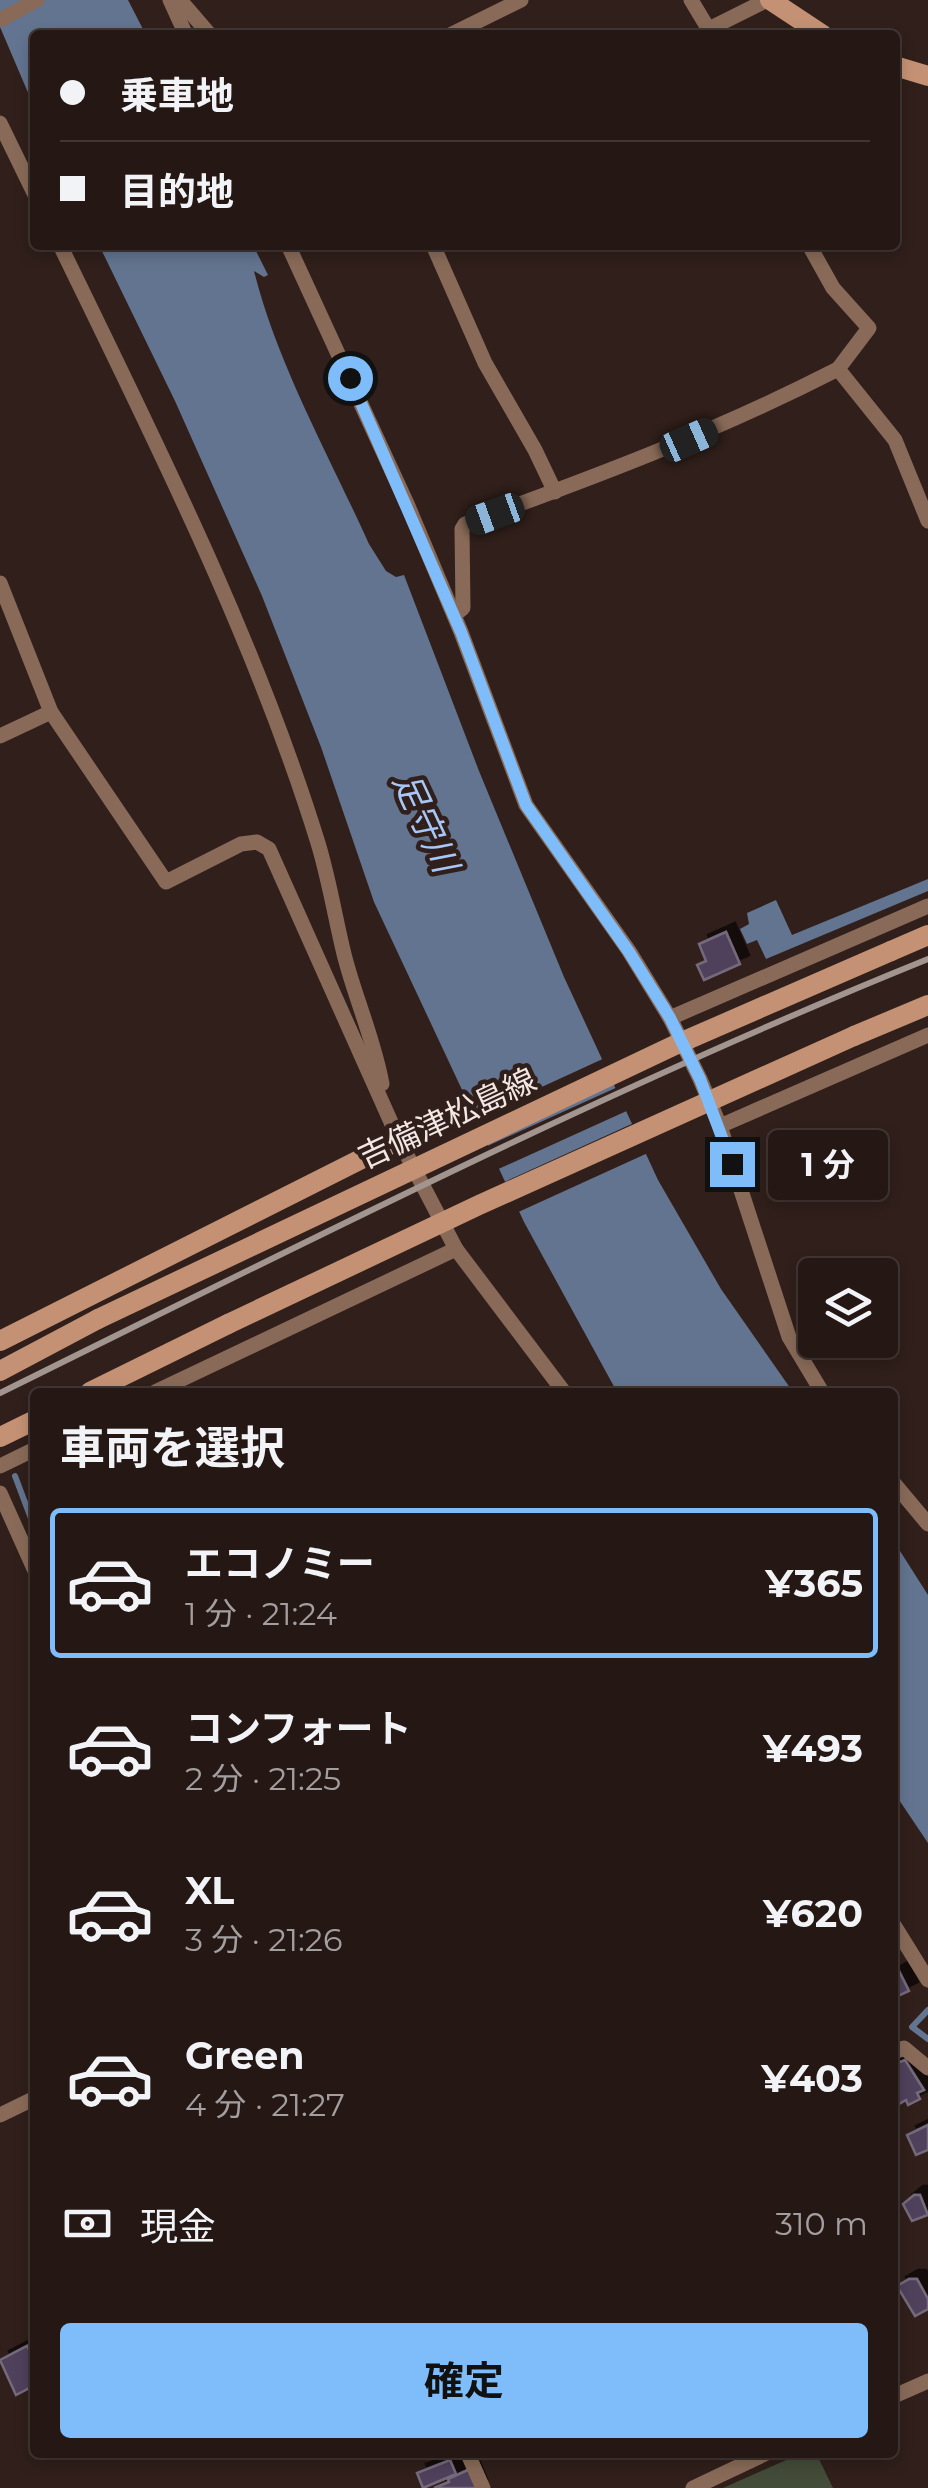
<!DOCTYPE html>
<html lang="ja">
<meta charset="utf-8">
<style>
body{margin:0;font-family:Montserrat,"Noto Sans JP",sans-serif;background:#302422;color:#f1f3f6;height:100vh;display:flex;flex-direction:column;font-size:38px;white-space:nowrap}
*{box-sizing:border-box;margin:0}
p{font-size:32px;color:#a39fa0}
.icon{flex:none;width:55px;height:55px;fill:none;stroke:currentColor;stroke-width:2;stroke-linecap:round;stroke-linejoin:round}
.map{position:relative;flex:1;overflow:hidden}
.drawer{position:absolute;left:30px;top:1388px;width:868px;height:1070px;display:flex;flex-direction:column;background:#241714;border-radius:10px;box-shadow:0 5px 15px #0003,0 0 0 2px #413634}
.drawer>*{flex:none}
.top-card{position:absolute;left:30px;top:30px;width:870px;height:220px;border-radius:10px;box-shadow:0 5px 15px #0003,0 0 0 2px #413634;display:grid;align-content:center;height:220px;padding:0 30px;background:#241714}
.buttons{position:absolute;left:798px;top:1258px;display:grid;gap:20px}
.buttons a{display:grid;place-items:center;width:100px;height:100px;border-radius:10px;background:#241714;box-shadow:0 5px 15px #0003,0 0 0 2px #413634;font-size:50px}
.end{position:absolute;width:45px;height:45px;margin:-22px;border:12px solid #7ebdf9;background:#111;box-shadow:0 0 0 5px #111}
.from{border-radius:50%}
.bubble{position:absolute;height:70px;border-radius:10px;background:#241714;box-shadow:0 5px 15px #0003,0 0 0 2px #413634;font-size:32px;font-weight:700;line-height:70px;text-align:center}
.car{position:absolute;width:30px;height:60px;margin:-30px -15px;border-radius:12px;box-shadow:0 0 8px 2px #0007;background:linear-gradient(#222 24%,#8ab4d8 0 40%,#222 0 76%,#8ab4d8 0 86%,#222 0)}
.top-card b{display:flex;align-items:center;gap:35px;height:95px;font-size:38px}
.top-card b+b{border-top:2px solid #413634}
.top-card i{width:25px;height:25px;background:#f1f3f6}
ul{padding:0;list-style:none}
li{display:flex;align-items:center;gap:30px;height:150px;margin:0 20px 15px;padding:0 10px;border:5px solid transparent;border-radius:10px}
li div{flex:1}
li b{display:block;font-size:38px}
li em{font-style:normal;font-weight:700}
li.on{border-color:#7ebdf9}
li>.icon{width:90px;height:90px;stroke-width:1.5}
h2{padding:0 30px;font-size:45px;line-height:120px}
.pay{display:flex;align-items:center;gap:25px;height:110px;padding:0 30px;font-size:38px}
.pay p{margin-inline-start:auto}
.button{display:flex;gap:20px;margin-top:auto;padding:20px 30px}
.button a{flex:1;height:115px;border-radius:10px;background:#7ebdf9;color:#111;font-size:40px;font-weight:700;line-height:115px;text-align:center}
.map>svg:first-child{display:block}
.green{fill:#434c38}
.water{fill:#637490}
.pier{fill:#301f1a}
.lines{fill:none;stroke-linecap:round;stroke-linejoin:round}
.stream{stroke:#637490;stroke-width:6}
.building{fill:#50405b;stroke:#746b7b;stroke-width:2.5;filter:url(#shadow)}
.minor{stroke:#896a58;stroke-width:15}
.secondary{stroke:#c49174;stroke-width:20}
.rail{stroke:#a29590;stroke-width:6}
.secondary-bridge{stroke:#c49174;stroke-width:20}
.route{stroke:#7ebdf9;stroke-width:12}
.labels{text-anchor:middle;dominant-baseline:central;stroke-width:9;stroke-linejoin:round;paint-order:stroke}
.street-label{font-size:32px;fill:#f2e7e3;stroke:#301f1a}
.water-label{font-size:35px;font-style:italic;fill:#a8c7f9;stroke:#301f1a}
</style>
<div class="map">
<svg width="928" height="2488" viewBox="0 0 928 2488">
<defs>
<filter id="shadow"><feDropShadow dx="9" dy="-9" stdDeviation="0" flood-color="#0009"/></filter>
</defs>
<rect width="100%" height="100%" fill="#301f1a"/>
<!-- green -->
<polygon class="green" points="802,2453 816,2453 833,2488 723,2488"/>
<!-- water -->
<g class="water">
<polygon points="0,0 128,0 146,35 35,35 35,109 0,27"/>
<path d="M99,245H253L268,275L264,277L254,271C278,366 329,455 369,544L386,571L396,577L404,575L479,771L564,977L658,1180L721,1289L793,1392H617L524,1222L374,902L321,747L262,596L175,401Z"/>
<polygon points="928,879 928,891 766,959 757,940 747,944 740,929 749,924 747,913 776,900 792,935"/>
<polygon points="893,1540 928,1595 928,1843 893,1791"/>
</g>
<!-- pier -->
<g class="pier">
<polygon points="607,1057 618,1082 482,1145 470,1120"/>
<polygon points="620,1086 631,1109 494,1171 483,1148"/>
<polygon points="636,1122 650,1152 514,1214 500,1184"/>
</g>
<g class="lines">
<!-- stream -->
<g class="stream">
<polyline points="15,1476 35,1529"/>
<polyline points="928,2010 912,2027 928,2039"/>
</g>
</g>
<!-- building -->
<g class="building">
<polygon points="726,932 740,964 704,980 697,965 706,961 699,944"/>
<polygon points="899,1971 909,1991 896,1997 892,1975"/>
<polygon points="905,2060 924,2090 917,2093 920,2099 908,2105 906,2100 894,2107 892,2065"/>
<polygon points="928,2125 928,2150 916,2155 907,2135"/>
<polygon points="914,2195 920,2195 928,2215 912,2221 903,2204"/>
<polygon points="909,2279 917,2279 928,2299 928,2309 915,2316 897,2286"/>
<polygon points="27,2346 35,2361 35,2385 16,2395 0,2360"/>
<polygon points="450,2460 456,2474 423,2488 417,2473"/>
<polygon points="470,2469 478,2488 434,2488 449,2482 448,2479"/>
</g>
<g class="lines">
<!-- minor -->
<g class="minor">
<polyline points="170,0 186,35"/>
<polyline points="180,0 210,35"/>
<polyline points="691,0 712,35"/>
<polyline points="0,20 37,0"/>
<polyline points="709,29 767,0"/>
<polyline points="450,35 521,0"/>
<polyline points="0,123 35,195"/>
<path d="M60,245C154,439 254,636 318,843C329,879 335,917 344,954C355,998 374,1039 382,1084"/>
<polyline points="288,245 408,506 461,632 526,805 629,951 670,1018 700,1079 720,1126 789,1337 822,1392"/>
<polyline points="433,245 485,363 535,450 555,492"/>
<polyline points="809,245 833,288 869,328 838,369 895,440 928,521"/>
<polyline points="0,583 51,712 166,882 241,844 257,842 269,849 399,1140 456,1249 564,1392"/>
<path d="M454,615L463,608L462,529L465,524C595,477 715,432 838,369"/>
<polyline points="0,736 51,712"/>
<polyline points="670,1018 928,906"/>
<polyline points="720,1126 928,1035"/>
<polyline points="155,1392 456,1249"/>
<polyline points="0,1466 35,1449"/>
<polyline points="892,1481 928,1524"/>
<polyline points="0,1493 35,1571"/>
<polyline points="892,1922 928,1980"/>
<polyline points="892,2053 904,2048 928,2068"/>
<polyline points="0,2115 35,2098"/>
<polyline points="892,2397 928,2381"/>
<polyline points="467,2452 483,2488"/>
<polyline points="693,2488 769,2452"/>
</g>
<!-- secondary -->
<g class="secondary">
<polyline points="770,0 823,35"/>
<polyline points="895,66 928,76"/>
<polyline points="891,951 928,935"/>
<polyline points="854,1036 928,1005"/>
<polyline points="0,1341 399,1140"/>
<polyline points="0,1371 98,1319"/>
<polyline points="90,1392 228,1324"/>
<polyline points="0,1437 35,1420"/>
</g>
<!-- rail -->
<path class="rail" d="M0,1393C306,1242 611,1087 928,959"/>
<!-- secondary-bridge -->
<g class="secondary-bridge">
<polyline points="98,1319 675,1045 891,951"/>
<polyline points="228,1324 479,1205 854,1036"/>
</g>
</g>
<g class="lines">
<!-- route -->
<polyline class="route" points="350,378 461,632 526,805 629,952 670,1018 700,1079 732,1164"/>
</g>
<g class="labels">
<!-- street labels -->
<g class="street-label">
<text transform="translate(447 1118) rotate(-25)">吉備津松島線</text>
</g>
<!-- water labels -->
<g class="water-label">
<text transform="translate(426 822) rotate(65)">足守川</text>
</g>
</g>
</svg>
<div class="buttons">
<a><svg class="icon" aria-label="layers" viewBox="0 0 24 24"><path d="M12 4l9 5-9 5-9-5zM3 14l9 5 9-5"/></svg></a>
</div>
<i class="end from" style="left:350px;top:378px"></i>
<i class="end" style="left:732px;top:1164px"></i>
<div class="bubble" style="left:768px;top:1130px;width:120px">1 分</div>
<i class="car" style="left:689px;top:440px;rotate:66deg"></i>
<i class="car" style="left:495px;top:514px;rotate:250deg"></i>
<div class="top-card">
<b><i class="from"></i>乗車地</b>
<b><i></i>目的地</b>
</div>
<section class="drawer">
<h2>車両を選択</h2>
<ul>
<li class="on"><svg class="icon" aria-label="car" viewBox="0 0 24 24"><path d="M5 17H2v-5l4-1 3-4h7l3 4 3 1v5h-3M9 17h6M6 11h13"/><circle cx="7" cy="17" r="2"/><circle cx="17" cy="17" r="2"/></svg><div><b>エコノミー</b><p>1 分 · 21:24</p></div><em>¥365</em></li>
<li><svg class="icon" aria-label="car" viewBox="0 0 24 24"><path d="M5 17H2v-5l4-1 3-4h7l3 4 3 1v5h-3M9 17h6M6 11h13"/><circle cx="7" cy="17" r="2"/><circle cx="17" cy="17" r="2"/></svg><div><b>コンフォート</b><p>2 分 · 21:25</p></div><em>¥493</em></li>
<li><svg class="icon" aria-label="car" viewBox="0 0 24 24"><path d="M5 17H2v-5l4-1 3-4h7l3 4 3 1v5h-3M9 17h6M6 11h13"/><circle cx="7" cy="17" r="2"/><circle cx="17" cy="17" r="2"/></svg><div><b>XL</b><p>3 分 · 21:26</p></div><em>¥620</em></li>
<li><svg class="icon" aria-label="car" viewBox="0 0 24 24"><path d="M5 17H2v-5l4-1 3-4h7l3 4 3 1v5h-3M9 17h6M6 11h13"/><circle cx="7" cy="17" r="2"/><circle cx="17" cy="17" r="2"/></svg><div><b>Green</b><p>4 分 · 21:27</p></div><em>¥403</em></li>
</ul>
<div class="pay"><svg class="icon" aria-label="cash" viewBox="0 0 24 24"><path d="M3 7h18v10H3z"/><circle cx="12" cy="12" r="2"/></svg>現金<p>310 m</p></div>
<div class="button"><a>確定</a></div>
</section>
</div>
